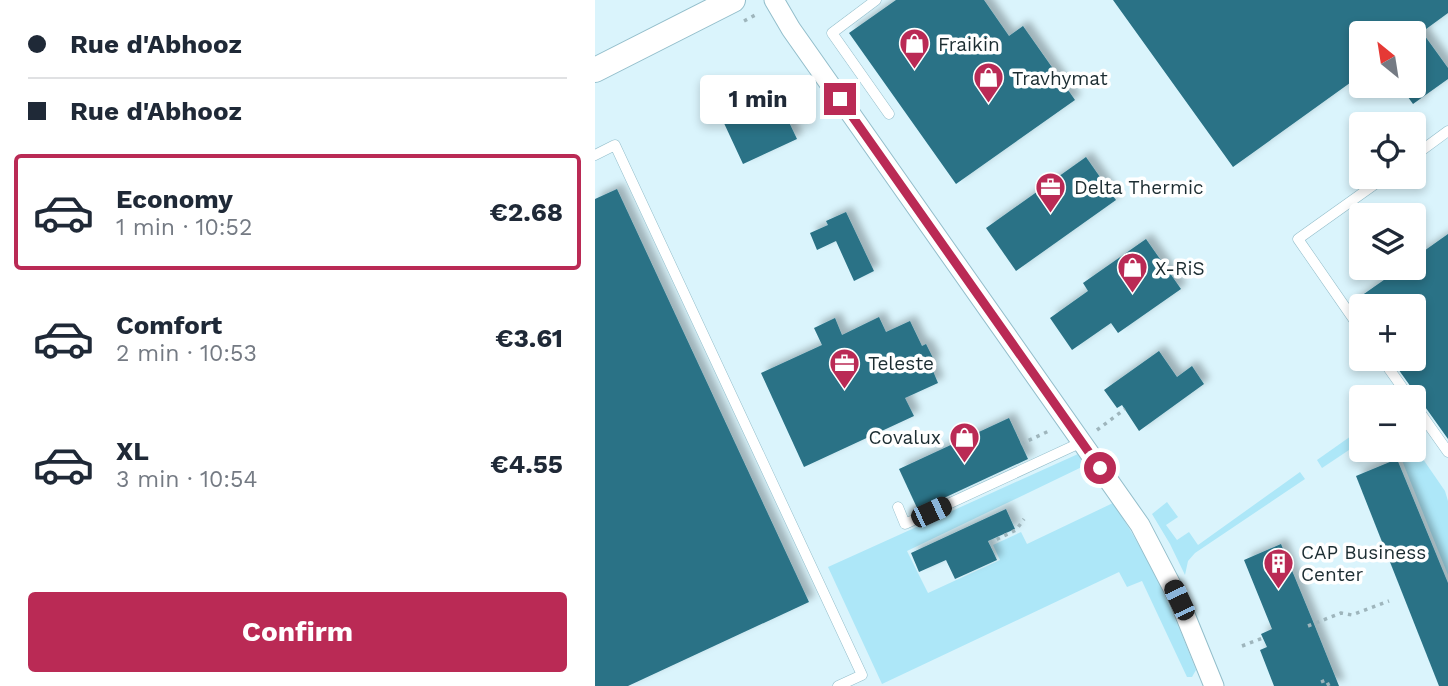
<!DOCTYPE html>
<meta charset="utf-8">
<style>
body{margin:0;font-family:"Work Sans",sans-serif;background:#f6f6f7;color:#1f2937;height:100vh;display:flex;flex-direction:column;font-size:26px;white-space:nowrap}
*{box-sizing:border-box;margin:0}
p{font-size:23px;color:#747a83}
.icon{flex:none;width:38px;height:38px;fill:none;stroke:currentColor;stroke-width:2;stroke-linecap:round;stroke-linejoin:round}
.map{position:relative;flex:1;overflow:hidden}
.details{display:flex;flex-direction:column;background:#fff;width:595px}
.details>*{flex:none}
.top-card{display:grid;align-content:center;height:154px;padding:0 28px;background:#fff}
.needle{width:46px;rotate:330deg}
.buttons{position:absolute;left:754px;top:21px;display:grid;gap:14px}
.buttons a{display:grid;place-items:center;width:77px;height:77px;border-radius:7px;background:#fff;box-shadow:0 4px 10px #0003;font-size:35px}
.end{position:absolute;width:32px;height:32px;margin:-16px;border:9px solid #ba2a55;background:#fff;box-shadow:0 0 0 4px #fff}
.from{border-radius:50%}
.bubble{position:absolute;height:49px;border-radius:7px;background:#fff;box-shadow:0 4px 10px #0003;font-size:23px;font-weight:700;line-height:49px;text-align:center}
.car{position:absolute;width:21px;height:42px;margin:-21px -10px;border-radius:9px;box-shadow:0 0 5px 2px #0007;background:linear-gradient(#222 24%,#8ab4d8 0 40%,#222 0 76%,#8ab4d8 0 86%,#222 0)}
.top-card b{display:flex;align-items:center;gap:24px;height:66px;font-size:26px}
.top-card b+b{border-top:2px solid #e0e1e3}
.top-card i{width:18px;height:18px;background:#1f2937}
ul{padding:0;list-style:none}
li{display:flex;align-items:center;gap:21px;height:116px;margin:0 14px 10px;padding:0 14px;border:4px solid transparent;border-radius:7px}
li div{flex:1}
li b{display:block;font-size:26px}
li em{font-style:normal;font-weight:700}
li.selected{border-color:#ba2a55}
li>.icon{width:63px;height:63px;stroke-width:1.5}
.action{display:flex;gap:14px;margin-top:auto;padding:14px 28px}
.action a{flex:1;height:80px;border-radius:7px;background:#ba2a55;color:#fff;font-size:28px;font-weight:700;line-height:80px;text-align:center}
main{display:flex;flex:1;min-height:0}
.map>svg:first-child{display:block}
.green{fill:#ade7f8}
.building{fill:#297286;filter:url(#shadow)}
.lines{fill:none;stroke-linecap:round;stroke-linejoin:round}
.service-casing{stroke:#93becb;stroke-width:11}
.minor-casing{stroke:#93becb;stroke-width:21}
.tertiary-casing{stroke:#93becb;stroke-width:26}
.path{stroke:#9eb5bc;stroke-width:3.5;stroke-dasharray:3.5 5;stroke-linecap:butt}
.service{stroke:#fff;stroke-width:10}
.minor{stroke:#fff;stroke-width:19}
.tertiary{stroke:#fff;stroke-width:24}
.route{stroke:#ba2a55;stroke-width:9}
.labels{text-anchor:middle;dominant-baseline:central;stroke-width:7;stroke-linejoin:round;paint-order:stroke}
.poi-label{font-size:19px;fill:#1c2d32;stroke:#fff;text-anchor:start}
</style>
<main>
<section class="details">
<div class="top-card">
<b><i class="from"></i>Rue d'Abhooz</b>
<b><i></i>Rue d'Abhooz</b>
</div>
<ul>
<li class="selected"><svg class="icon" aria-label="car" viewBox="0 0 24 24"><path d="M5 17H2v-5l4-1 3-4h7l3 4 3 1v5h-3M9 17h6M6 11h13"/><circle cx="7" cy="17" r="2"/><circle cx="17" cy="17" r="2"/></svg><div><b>Economy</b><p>1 min · 10:52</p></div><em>€2.68</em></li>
<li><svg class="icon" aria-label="car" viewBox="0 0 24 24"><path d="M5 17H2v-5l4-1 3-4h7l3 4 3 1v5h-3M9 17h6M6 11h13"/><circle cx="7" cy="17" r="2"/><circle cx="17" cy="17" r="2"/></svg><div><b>Comfort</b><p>2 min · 10:53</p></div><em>€3.61</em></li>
<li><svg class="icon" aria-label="car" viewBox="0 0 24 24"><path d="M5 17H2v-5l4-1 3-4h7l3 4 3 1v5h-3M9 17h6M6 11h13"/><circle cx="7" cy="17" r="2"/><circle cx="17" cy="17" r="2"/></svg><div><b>XL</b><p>3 min · 10:54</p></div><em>€4.55</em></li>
</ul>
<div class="action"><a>Confirm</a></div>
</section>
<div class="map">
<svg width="853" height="686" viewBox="0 0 853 686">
<defs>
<filter id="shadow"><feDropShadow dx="6" dy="-6" stdDeviation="3.5" flood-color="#0004"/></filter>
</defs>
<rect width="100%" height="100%" fill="#daf4fc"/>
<!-- green -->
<g class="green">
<polygon points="766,429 766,442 727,468 722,460"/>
<polygon points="819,446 850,491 853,501 853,575 806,458 803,457 814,450 819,450"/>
<path d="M483,454L491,465L312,551L333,593L405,560L398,545L426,532L432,544L518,503C554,556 578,611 601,670L597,677H592L547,581L532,587L524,572L287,684L233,567Z"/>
<polygon points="705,472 710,479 600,553 593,561 590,575 575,544 557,514 572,502 583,517 571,525 582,540 594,532 603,545"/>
</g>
<!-- building -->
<g class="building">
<polygon points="301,0 389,0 414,36 428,26 480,100 361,184 254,33"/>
<polygon points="518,0 853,0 853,13 827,32 853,68 853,79 818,104 805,86 819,86 819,33 766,32 766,75 638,167"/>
<polygon points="182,97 202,139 148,164 128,121 146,114 144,110 163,101 165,105"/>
<polygon points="491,157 521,200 421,271 391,228"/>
<polygon points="22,189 214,602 33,686 0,686 0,199"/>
<polygon points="251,212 279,271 259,281 241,241 222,250 215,233 233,225 231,221"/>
<polygon points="853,234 853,439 796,359 819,359 819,306 759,306 756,303 806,268 819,268 819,258"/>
<polygon points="551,239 586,289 523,333 516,323 477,350 455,318 493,291 488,283"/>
<polygon points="284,317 291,332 315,321 327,346 331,344 340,362 335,364 343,383 310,398 319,416 209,467 166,373 227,345 219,328 240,318 247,335"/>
<polygon points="564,351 582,377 597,366 609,384 544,431 527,405 522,408 509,390"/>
<polygon points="414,418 433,459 323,510 304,469"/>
<polygon points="802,459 853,583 853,686 844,686 761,476"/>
<polygon points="411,509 420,529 393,541 402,560 360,579 351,560 324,572 316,553"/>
<polygon points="686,544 717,619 744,686 679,686 665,650 672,647 666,634 677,629 649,560"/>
</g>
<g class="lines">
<defs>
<g id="service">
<polyline points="281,0 237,33 294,114"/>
<polyline points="0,155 20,145 267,675 243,686"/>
<polyline points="819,156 853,131"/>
<polyline points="766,330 703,239 790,177"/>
<polyline points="787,359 814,397"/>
<polyline points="819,404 853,452"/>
<polyline points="303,507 310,524 487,442"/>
</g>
<polyline id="minor" points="179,0 196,29 545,525 584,600 619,686"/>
<polyline id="tertiary" points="0,70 138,0"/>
</defs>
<!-- service casing -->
<use href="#service" class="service-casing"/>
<!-- minor casing -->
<use href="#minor" class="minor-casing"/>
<!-- tertiary casing -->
<use href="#tertiary" class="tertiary-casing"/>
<!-- path -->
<g class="path">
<polyline points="149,21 164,13"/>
<polyline points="502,430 530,409"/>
<polyline points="426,444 456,430"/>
<polyline points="394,543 421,530 429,519"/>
<polyline points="713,626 746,613 757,615 794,601"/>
<polyline points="647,646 668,638"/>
<polyline points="726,682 731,680 734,686"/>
</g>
<!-- service -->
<use href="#service" class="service"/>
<!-- minor -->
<use href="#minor" class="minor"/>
<!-- tertiary -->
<use href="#tertiary" class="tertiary"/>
</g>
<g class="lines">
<!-- route -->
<polyline class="route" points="245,99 505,468"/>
</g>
<!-- icons -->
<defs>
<symbol id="shop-pin" viewBox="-11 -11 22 30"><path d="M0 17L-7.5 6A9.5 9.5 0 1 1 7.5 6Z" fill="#ba2a55" stroke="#fff"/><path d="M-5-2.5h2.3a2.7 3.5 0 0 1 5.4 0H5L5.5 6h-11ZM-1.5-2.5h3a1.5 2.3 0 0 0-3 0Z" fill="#fff"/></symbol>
<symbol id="office-pin" viewBox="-11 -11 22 30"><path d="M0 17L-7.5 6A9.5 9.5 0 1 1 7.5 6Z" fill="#ba2a55" stroke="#fff"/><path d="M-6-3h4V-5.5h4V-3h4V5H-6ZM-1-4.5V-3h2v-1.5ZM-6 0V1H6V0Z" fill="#fff"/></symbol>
<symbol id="building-pin" viewBox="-11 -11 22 30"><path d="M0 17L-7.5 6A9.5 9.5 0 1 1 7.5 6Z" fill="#ba2a55" stroke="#fff"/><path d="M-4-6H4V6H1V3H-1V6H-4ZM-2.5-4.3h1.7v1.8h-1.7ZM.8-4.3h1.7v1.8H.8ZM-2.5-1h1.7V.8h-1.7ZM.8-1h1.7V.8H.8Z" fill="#fff"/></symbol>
</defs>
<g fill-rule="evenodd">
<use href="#shop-pin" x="302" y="26" width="35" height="47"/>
<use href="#shop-pin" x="376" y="60" width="35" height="47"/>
<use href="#office-pin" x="438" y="170" width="35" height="47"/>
<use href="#shop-pin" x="520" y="250" width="35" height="47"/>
<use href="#office-pin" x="232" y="346" width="35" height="47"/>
<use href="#shop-pin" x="352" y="420" width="35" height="47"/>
<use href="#building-pin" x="666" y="546" width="35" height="47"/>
</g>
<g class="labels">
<!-- poi labels -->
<g class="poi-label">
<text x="343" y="44">Fraikin</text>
<text x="417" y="78">Travhymat</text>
<text x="479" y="187">Delta Thermic</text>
<text x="560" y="268">X-RiS</text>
<text x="273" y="363">Teleste</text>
<text x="346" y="437" text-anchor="end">Covalux</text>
<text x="706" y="552">CAP Business<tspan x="706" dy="22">Center</tspan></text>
</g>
</g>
</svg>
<div class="buttons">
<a><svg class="needle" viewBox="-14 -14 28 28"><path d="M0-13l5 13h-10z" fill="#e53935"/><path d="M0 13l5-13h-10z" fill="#747a83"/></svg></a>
<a><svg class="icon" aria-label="locate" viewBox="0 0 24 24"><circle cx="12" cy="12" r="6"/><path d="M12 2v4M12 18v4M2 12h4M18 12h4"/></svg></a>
<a><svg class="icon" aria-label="layers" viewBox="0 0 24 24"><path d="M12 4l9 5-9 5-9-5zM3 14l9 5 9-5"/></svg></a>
<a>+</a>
<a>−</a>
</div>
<i class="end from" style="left:505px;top:468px"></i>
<i class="end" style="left:245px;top:99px"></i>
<div class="bubble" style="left:105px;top:75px;width:116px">1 min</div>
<i class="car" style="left:336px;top:512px;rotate:65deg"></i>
<i class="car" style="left:584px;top:600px;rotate:335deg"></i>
</div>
</main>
